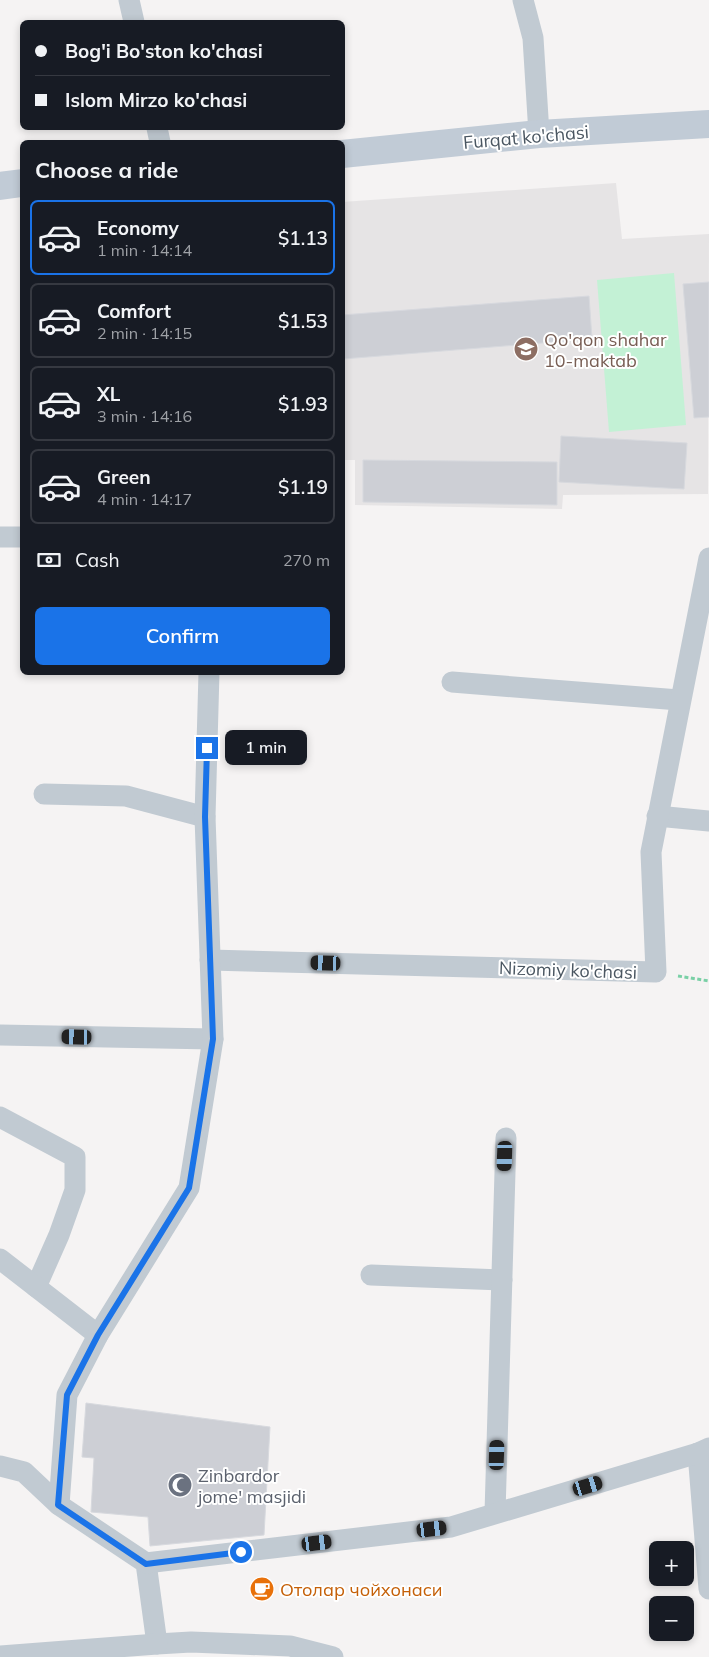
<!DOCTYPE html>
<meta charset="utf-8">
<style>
body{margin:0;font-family:Mulish,sans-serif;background:#20242c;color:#f1f3f6;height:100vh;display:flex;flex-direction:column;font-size:19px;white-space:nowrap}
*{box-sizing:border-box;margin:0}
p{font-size:16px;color:#9ea1a6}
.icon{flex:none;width:28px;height:28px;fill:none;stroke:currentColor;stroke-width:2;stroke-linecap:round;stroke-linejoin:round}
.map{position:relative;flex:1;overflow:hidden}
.side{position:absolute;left:20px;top:140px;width:325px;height:535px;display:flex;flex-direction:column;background:#171b24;border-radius:8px;box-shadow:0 2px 8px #0003}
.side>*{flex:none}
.banner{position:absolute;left:20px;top:20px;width:325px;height:110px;border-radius:8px;box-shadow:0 2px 8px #0003;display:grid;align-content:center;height:110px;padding:0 15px;background:#171b24}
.tools{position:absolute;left:649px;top:1541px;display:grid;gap:10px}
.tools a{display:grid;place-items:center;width:45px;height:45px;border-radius:8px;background:#171b24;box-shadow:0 2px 8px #0003;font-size:25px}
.end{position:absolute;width:22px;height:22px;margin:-11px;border:6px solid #1a73e8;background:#fff;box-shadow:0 0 0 2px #fff}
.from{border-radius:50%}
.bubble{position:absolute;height:35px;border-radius:8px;background:#171b24;box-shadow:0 2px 8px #0003;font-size:16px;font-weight:600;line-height:35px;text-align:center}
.car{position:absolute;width:15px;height:30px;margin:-15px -8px;border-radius:6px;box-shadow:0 0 4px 1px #0007;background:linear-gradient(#222 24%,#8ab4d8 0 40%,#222 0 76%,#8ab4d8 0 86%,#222 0)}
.banner b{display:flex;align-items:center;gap:18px;height:48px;font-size:19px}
.banner b+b{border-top:1px solid #363941}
.banner i{width:12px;height:12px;background:#f1f3f6}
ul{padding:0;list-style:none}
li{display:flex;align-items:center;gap:15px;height:75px;margin:0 10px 8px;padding:0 5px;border:2px solid #363941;border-radius:8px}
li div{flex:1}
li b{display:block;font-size:19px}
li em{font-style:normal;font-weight:600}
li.on{border-color:#1a73e8}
li>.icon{width:45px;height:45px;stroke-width:1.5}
h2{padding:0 15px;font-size:22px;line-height:60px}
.pay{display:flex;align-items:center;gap:12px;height:55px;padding:0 15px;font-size:19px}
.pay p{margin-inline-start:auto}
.primary-button{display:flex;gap:10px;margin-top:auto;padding:10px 15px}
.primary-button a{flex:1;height:58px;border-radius:8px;background:#1a73e8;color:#fff;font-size:20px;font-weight:600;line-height:58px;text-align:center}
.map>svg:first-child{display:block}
.education{fill:#e6e4e5}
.green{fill:#c3f1d5}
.building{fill:#cdcfd5;stroke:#d7d9de}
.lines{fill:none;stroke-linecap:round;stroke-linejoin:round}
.path{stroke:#7ad0a6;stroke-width:3;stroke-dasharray:4 2.5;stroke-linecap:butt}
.street{stroke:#c1cad2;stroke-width:21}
.secondary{stroke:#c1cbd6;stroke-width:28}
.route{stroke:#1a73e8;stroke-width:6}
.labels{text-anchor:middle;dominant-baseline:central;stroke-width:4;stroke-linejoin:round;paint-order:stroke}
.street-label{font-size:18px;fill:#4a5661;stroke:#fff}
.education-label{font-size:18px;fill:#785e54;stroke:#fff;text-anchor:start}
.worship-label{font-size:18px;fill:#5b616d;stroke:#fff;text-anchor:start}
.food-label{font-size:18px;fill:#c56008;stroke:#fff;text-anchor:start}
</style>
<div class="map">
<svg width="709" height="1657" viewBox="0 0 709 1657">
<rect width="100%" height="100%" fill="#f5f3f3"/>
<!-- education -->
<polygon class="education" points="616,183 622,239 709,234 708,494 563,495 562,509 355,505 355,460 342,460 342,202"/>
<!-- green -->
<polygon class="green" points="674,273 686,425 609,432 597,280"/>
<!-- building -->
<g class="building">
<polygon points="709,282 709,417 694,418 683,284"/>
<polygon points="589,296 592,339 343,359 342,315"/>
<polygon points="561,436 687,443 684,489 559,482"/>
<polygon points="363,460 557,462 557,505 363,502"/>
<polygon points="86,1403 270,1427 264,1535 150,1546 148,1517 91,1512 94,1458 82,1457"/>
</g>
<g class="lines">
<!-- path -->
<polyline class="path" points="678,976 709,981"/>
<!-- street -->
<g class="street">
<polyline points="129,0 134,22"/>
<polyline points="523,0 533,38 539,134"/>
<polyline points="157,128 160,142"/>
<polyline points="0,537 22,537"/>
<polyline points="452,682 679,700"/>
<polyline points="44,794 126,796 205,817"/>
<polyline points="657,816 709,821"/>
<polyline points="210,960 656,972 651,852 709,558"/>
<polyline points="0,1035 213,1039"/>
<polyline points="0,1117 75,1157 75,1190 59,1235 36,1287"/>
<polyline points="0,1259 98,1335"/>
<polyline points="371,1275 502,1280"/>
<polyline points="698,1453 709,1589"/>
<polyline points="0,1466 24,1472 59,1505 146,1563 157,1644 191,1642 290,1646 333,1657"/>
<polyline points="59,1505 67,1395 98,1335 189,1188 213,1039 205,817 209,672"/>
<polyline points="495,1513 506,1138"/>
<polyline points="146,1563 451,1527 698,1453 709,1448"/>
<polyline points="0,1656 157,1644"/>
</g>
<!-- secondary -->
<g class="secondary">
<polyline points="342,154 539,134 709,124"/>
<polyline points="0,186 22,183"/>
</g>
</g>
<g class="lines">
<!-- route -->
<polyline class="route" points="207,748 205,817 213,1039 189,1188 98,1335 67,1395 58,1505 146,1564 241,1552"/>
</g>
<!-- icons -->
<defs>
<symbol id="school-disc" viewBox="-11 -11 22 22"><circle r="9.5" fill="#8d6e63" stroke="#fff"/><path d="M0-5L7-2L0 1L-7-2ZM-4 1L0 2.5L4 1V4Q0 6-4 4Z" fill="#fff"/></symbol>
<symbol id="mosque-disc" viewBox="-11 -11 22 22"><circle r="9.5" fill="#6b7280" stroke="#fff"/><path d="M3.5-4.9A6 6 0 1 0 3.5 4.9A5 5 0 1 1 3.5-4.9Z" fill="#fff"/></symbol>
<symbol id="cafe-disc" viewBox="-11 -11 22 22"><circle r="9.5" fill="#e8710a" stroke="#fff"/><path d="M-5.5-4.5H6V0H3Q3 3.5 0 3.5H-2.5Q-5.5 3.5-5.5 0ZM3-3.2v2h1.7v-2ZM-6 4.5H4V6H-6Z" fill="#fff"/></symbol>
</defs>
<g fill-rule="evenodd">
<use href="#school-disc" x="512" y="335" width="28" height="28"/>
<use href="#mosque-disc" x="166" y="1471" width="28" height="28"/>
<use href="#cafe-disc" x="248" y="1575" width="28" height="28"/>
</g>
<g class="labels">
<!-- street labels -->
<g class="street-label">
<text transform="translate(526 137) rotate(-5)">Furqat ko'chasi</text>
<text transform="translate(568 970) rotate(2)">Nizomiy ko'chasi</text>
</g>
<!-- education labels -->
<g class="education-label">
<text x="544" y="339">Qo'qon shahar<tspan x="544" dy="21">10-maktab</tspan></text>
</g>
<!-- worship labels -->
<g class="worship-label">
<text x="198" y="1475">Zinbardor<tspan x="198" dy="21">jome' masjidi</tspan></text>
</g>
<!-- food labels -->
<g class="food-label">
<text x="280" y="1589">Отолар чойхонаси</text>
</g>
</g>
</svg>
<div class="tools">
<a>+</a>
<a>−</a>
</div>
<i class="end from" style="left:241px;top:1552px"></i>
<i class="end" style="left:207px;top:748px"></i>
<div class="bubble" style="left:225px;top:730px;width:82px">1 min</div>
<i class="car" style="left:326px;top:963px;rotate:272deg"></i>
<i class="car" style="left:77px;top:1037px;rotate:271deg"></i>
<i class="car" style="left:505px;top:1156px;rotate:182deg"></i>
<i class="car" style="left:497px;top:1455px;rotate:2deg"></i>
<i class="car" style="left:588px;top:1486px;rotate:73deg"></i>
<i class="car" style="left:432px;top:1529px;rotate:83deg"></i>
<i class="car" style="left:317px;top:1543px;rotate:83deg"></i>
<div class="banner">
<b><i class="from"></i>Bog'i Bo'ston ko'chasi</b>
<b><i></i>Islom Mirzo ko'chasi</b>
</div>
<section class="side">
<h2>Choose a ride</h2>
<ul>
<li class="on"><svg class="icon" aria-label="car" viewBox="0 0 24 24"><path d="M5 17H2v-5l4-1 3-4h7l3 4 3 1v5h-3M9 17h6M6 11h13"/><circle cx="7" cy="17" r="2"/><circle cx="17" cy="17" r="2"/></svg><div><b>Economy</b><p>1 min · 14:14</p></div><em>$1.13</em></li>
<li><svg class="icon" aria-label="car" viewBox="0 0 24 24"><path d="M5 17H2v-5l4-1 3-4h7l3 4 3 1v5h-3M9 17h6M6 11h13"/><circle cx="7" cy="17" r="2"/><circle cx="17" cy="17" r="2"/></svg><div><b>Comfort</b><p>2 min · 14:15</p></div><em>$1.53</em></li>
<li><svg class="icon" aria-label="car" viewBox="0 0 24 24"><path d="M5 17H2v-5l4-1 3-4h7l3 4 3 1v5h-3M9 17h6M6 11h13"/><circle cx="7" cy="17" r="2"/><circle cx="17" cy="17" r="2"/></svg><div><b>XL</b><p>3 min · 14:16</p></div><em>$1.93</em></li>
<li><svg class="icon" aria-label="car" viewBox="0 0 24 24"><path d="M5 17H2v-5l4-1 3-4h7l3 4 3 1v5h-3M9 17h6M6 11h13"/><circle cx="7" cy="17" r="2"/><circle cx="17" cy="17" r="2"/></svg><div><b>Green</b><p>4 min · 14:17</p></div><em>$1.19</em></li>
</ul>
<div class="pay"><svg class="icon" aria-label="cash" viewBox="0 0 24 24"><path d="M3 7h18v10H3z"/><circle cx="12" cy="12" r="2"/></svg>Cash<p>270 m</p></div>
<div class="primary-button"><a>Confirm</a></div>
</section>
</div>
